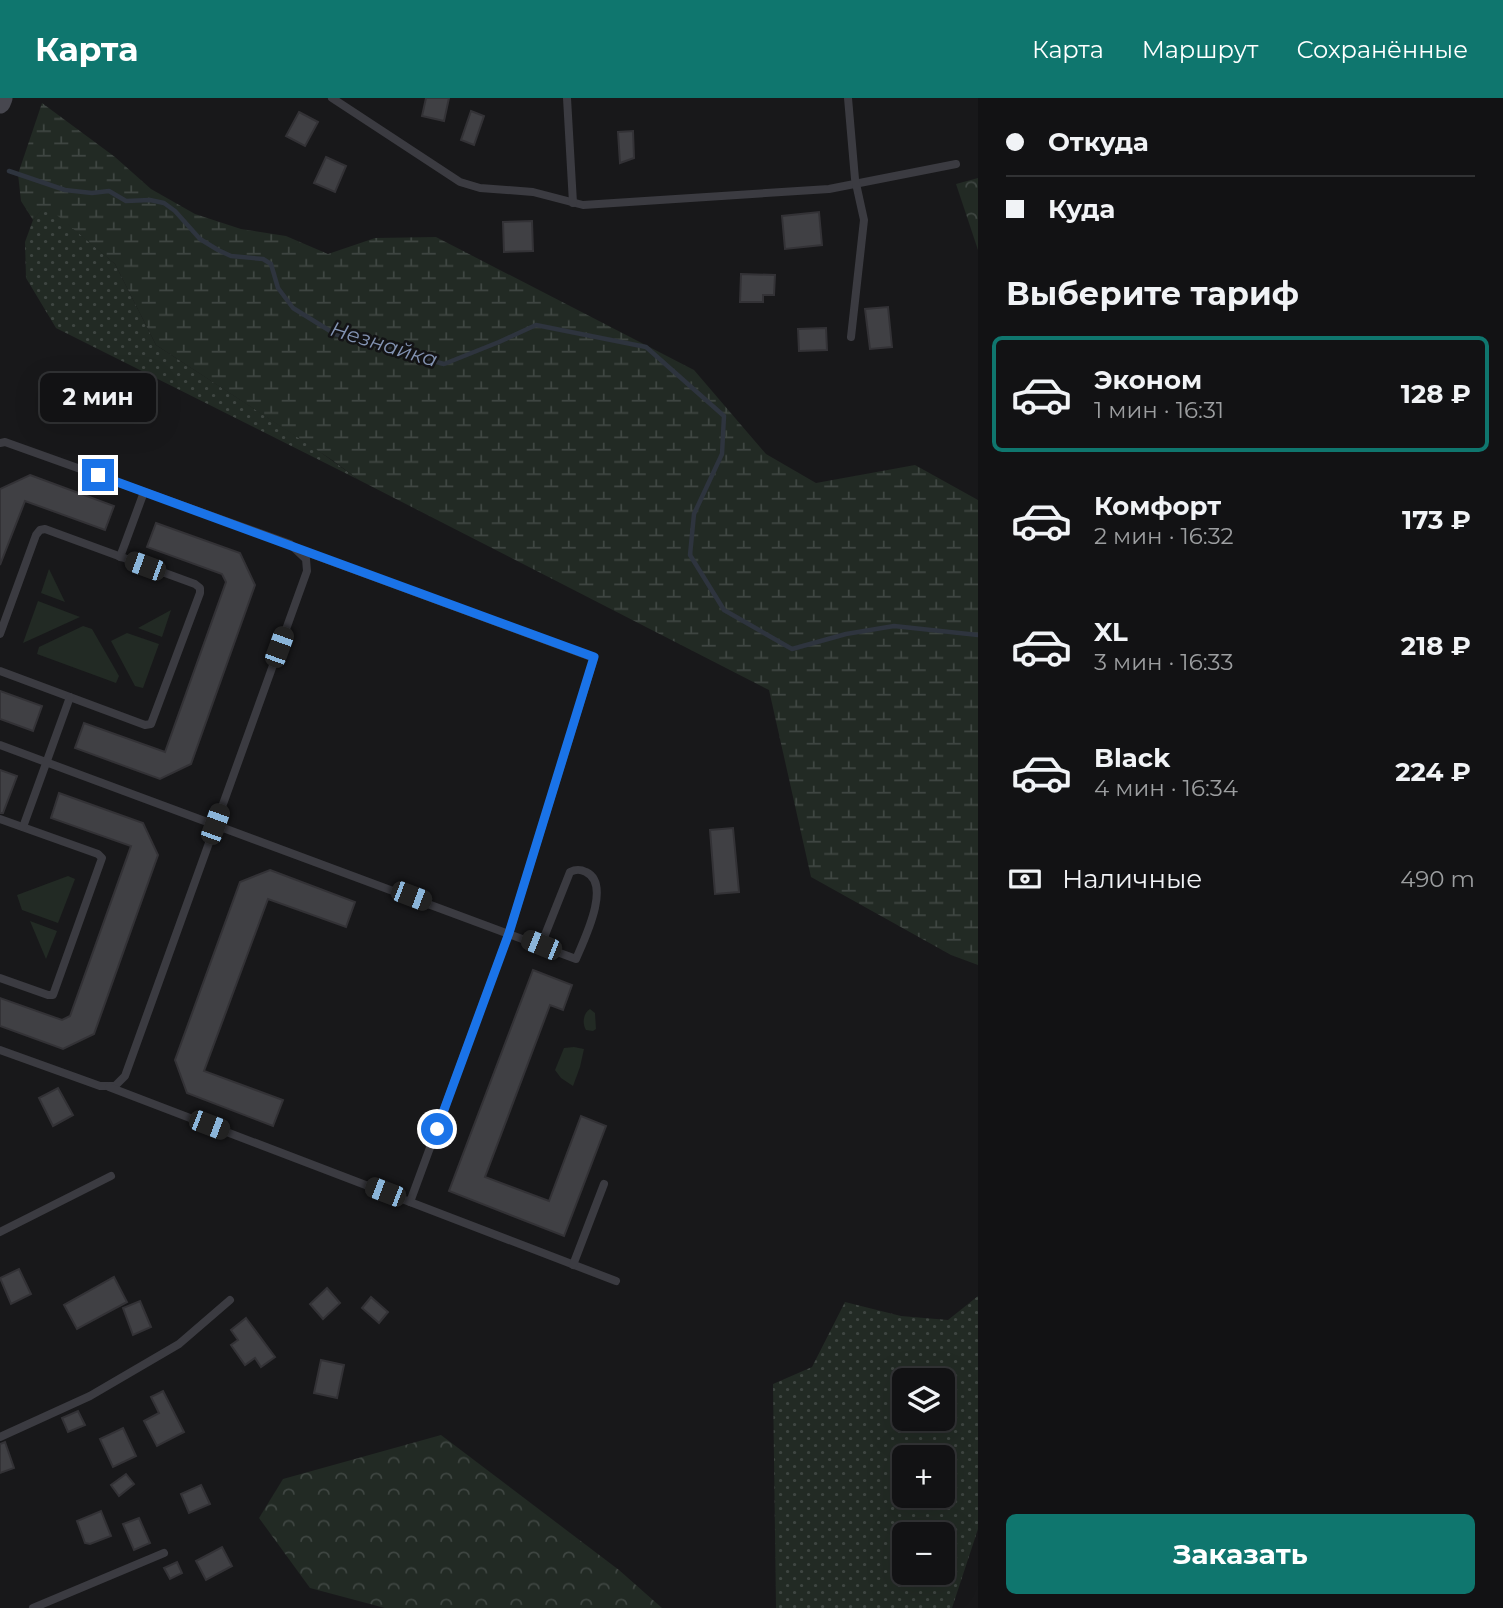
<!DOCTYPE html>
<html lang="ru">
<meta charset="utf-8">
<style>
body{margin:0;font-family:Montserrat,sans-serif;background:#1b1b1d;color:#f1f3f6;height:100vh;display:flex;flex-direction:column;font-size:26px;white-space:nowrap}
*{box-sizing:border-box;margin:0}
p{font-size:23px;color:#9c9ea0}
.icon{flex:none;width:38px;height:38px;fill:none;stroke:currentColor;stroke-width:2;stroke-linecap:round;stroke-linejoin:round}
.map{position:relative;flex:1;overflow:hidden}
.sheet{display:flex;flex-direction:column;background:#121214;width:525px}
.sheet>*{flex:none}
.guide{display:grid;align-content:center;height:154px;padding:0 28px;background:#121214}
.controls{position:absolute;left:892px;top:1270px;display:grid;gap:14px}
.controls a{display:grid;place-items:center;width:63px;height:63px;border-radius:10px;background:#121214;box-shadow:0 7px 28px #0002,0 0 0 2px #313234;font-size:35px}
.end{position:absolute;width:32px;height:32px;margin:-16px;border:9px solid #1a73e8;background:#fff;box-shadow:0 0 0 4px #fff}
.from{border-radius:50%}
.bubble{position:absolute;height:49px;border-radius:10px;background:#121214;box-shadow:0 7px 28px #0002,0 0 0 2px #313234;font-size:23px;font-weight:700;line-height:49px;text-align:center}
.car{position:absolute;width:21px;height:42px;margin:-21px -10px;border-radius:9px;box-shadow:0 0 5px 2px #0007;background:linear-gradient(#222 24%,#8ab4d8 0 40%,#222 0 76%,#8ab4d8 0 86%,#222 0)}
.guide b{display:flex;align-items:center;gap:24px;height:66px;font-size:26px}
.guide b+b{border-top:2px solid #313234}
.guide i{width:18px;height:18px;background:#f1f3f6}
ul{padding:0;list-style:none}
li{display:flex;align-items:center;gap:21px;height:116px;margin:0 14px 10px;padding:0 14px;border:4px solid transparent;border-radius:10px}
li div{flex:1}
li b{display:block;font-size:26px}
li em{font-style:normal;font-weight:700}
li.active{border-color:#0f766e}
li>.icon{width:63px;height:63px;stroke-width:1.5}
h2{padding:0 28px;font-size:32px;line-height:84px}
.pay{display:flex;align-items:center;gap:18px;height:77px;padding:0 28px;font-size:26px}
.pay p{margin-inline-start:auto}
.action{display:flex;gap:14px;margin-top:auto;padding:14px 28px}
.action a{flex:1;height:80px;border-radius:10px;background:#0f766e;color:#fff;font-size:28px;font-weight:700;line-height:80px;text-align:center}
header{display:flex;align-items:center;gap:42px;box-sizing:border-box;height:98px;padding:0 35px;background:#0f766e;color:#fff}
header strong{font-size:33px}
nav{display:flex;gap:38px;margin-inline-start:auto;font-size:24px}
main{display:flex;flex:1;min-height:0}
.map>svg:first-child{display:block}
.grass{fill:url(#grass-dots);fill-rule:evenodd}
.forest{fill:url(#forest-crowns)}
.wetland{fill:url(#wetland-marsh)}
.park{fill:#222a24}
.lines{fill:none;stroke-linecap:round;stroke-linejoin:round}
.stream{stroke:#2e343e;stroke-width:4.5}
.building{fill:#404044;stroke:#333236;stroke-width:2}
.lane{stroke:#3b3b41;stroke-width:8}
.secondary{stroke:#47474f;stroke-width:21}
.route{stroke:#1a73e8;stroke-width:9}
.labels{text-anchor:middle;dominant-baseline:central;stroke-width:5;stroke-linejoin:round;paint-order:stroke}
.water-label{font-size:21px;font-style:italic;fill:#8393b3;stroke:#131315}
</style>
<header>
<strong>Карта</strong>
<nav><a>Карта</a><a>Маршрут</a><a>Сохранённые</a></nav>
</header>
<main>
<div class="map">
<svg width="978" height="1510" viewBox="0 0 978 1510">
<defs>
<pattern id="grass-dots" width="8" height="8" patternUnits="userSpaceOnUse" patternTransform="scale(1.75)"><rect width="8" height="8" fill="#222a24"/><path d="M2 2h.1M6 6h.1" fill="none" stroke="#3f4642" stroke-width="1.8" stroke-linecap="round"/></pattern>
<pattern id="forest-crowns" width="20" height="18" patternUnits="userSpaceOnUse" patternTransform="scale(1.75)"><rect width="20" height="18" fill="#222a24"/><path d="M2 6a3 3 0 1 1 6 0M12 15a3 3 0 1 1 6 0" fill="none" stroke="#3f4642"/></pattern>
<pattern id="wetland-marsh" width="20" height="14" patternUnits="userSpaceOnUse" patternTransform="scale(1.75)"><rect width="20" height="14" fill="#222a24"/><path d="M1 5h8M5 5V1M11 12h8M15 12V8" fill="none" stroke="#3f4642"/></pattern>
</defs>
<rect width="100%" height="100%" fill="#18181a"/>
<!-- grass -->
<g class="grass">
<polygon points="46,107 115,166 156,247 316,351 359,382 56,230 26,180 25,144 33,122"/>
<path d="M978,1198V1431L952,1510H776L773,1286L812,1269L845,1204L901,1218L948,1222ZM905,1283H943V1321H905ZM905,1360H943V1398H905ZM905,1437H943V1475H905Z"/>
</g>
<!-- forest -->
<g class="forest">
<polygon points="978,80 978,152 956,86"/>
<polygon points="441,1337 619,1472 662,1510 385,1510 310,1490 259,1420 283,1381"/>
</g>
<!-- wetland -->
<polygon class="wetland" points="42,5 115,59 151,91 195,116 241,131 286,138 328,156 375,140 436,139 694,272 766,356 816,385 915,367 978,402 978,867 951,857 811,779 769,592 359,382 332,362 156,247 115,166 46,108 33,122 21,103 18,76"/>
<!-- park -->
<g class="park">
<polygon points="49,471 65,504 41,495"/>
<polygon points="38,503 80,519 23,545"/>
<polygon points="171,512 162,539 138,530"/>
<polygon points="83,528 92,531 119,578 116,585 37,556 39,549"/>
<polygon points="127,535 159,546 143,590 135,588 111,543"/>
<polygon points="68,778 75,781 58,825 22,812 17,797"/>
<polygon points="30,823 57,833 46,861"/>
<path d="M590,911L595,915L596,931L593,933L586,932C582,926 583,915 590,911Z"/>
<polygon points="574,949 584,951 580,969 573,988 561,980 555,972 564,950"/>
</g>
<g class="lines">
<!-- stream -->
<polyline class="stream" points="9,73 65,92 92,95 109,93 126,103 150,102 164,105 175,113 200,141 218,152 231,158 263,161 271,166 278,190 293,210 335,236 444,266 499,244 536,227 646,249 724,318 722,356 694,416 690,457 724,512 792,551 846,536 894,528 978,537"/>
</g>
<!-- building -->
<g class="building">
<polygon points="426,0 449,0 444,23 422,18"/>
<polygon points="471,13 484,18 474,47 461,42"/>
<polygon points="299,14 318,24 305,48 286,38"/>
<polygon points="633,33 634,60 620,65 618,34"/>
<polygon points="326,59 346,68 335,94 314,85"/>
<polygon points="819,114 822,147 785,151 782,118"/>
<polygon points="532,123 533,153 504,154 503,124"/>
<polygon points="741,176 775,177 774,197 763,197 763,204 740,204"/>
<polygon points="888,209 892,249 870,251 865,211"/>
<polygon points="826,230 827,252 799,253 798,231"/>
<polygon points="30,377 114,408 105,432 25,403 0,467 0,391"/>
<polygon points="156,425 240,455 255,487 191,666 160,681 75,650 84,625 165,654 226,484 222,476 147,449"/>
<polygon points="0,593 42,608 33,633 0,621"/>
<polygon points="0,672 17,678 3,715 0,715"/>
<polygon points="59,695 143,725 158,757 94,936 63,951 0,928 0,900 62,922 70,918 131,748 51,720"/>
<polygon points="733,730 739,794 715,796 710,732"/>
<polygon points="270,772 355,804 346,829 268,801 204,973 283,1002 273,1028 187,995 175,962 240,784"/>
<polygon points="533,872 572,887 563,912 550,907 485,1079 549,1103 581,1018 606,1028 564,1138 449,1093"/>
<polygon points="58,990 73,1017 53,1028 39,1000"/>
<polygon points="19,1171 31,1196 11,1206 0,1180"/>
<polygon points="114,1179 127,1204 77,1231 64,1207"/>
<polygon points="327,1190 340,1205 323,1221 310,1206"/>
<polygon points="371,1199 388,1214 379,1225 362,1210"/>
<polygon points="140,1203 151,1229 133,1237 123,1210"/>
<polygon points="246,1220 275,1259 261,1269 255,1260 245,1267 231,1247 238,1242 231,1232"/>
<polygon points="321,1262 344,1267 337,1300 314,1295"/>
<polygon points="163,1293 184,1334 157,1348 144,1323 159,1315 151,1299"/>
<polygon points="78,1313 85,1327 68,1334 62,1320"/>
<polygon points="123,1330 136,1358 113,1369 100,1341"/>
<polygon points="5,1344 14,1370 0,1375 0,1346"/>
<polygon points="126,1376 134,1386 119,1398 111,1387"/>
<polygon points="201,1387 210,1406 189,1415 181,1396"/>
<polygon points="101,1413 111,1438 90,1446 85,1445 77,1423"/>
<polygon points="139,1420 150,1445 134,1452 123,1426"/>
<polygon points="222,1449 232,1468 206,1482 196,1463"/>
<polygon points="177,1464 182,1475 170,1481 164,1470"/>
</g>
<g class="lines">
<!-- lane -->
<g class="lane">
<polyline points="332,0 460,84 480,90 533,94 583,107 829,91 956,66"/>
<polyline points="567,0 573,105"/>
<polyline points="848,0 855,81 864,122 851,239"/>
<polyline points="0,345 5,344 290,446 306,461 307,473 125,978 115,988 100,988 0,952"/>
<polyline points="120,459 144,394"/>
<polyline points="0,536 36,437 40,432 45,431 195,486 200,490 200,495 151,626 145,627 0,573"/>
<path d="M0,647L576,861C584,842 612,786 586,774C580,771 576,771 570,774L541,847"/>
<polyline points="0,721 98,756 102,760 53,897 48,897 0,880"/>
<polyline points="23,729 70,599"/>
<polyline points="109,989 410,1104 509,835 594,560 298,451"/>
<polyline points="410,1104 616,1183"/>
<polyline points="0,1134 111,1078"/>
<polyline points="573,1167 604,1086"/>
<polyline points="0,1339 90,1298 179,1246 230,1202"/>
<polyline points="33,1510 164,1455"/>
</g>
<!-- secondary -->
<polyline class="secondary" points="0,5 2,0"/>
</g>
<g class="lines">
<!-- route -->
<polyline class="route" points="98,377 594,559 509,835 437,1031"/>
</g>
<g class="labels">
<!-- water labels -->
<g class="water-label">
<text transform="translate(384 246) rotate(17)">Незнайка</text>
</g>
</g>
</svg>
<div class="controls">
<a><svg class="icon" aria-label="layers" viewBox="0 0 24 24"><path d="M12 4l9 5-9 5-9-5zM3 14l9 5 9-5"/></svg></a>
<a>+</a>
<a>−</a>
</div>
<i class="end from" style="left:437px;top:1031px"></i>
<i class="end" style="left:98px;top:377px"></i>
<div class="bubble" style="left:40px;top:275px;width:116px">2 мин</div>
<i class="car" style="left:145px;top:468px;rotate:290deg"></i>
<i class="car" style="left:279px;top:549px;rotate:20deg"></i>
<i class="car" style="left:215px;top:726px;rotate:20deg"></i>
<i class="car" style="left:411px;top:798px;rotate:111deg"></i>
<i class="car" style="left:541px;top:847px;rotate:292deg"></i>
<i class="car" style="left:209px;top:1027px;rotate:111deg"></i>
<i class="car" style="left:385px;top:1094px;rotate:291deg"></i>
</div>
<section class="sheet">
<div class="guide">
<b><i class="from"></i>Откуда</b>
<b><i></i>Куда</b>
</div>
<h2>Выберите тариф</h2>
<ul>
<li class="active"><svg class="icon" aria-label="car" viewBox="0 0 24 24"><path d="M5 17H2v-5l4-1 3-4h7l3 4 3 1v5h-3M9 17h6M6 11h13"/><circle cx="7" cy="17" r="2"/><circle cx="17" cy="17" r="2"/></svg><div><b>Эконом</b><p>1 мин · 16:31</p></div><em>128 ₽</em></li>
<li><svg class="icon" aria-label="car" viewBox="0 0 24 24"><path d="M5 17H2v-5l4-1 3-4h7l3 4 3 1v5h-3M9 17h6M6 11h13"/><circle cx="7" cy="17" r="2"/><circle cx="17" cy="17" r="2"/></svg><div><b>Комфорт</b><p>2 мин · 16:32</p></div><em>173 ₽</em></li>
<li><svg class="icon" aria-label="car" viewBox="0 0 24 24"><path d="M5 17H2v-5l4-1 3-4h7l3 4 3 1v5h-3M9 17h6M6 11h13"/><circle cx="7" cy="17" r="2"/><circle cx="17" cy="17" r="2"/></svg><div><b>XL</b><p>3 мин · 16:33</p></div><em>218 ₽</em></li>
<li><svg class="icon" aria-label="car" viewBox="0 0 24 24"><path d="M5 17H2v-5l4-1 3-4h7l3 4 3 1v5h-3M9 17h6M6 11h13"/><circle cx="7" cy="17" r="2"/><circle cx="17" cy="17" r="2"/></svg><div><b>Black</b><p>4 мин · 16:34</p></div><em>224 ₽</em></li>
</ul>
<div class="pay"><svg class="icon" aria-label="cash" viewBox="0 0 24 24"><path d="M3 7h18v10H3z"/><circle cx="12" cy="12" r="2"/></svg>Наличные<p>490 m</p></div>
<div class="action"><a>Заказать</a></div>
</section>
</main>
